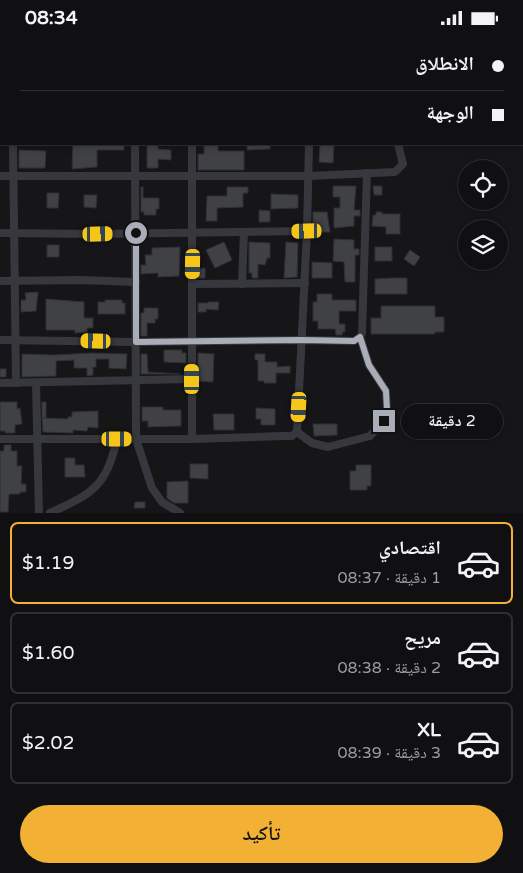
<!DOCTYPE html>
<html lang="ar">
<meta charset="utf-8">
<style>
body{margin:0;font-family:"Varela Round","Noto Naskh Arabic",sans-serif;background:#19191b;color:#f1f3f6;direction:rtl;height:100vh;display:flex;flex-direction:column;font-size:19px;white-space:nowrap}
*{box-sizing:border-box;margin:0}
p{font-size:16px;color:#9c9d9f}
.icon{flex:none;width:28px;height:28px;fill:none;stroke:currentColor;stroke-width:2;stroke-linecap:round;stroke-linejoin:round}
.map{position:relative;height:478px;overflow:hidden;direction:ltr}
.details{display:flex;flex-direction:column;background:#101012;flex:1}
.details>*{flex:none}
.hud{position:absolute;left:0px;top:0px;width:524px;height:110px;box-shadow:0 2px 8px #0003,0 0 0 1px #303032;direction:rtl;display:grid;align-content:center;height:110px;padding:0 20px;background:#101012}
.controls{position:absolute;left:458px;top:125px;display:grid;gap:10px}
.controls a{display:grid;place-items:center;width:50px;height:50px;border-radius:50%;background:#101012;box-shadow:0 2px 8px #0003,0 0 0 1px #303032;font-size:25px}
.end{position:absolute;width:22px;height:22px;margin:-11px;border:6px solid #a8adb8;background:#111;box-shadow:0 0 0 2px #111}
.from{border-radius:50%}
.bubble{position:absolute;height:35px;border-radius:18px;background:#101012;box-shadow:0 2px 8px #0003,0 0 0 1px #303032;font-size:16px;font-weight:600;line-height:35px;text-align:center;direction:rtl}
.car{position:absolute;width:15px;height:30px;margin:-15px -8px;border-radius:6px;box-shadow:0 0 4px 1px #0007;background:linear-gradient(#f5c518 24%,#345 0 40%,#f5c518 0 76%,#345 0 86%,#f5c518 0)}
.hud b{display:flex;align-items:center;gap:18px;height:48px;font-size:19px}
.hud b+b{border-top:1px solid #303032}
.hud i{width:12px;height:12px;background:#f1f3f6}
ul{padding:9px 0 0;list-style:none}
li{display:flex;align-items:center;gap:15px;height:82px;margin:0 10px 8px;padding:0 10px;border:2px solid #303032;border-radius:8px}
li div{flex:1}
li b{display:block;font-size:19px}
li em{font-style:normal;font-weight:600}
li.selected{border-color:#f2b134}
li>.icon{width:45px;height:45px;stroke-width:1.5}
.action{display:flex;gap:10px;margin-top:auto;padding:10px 20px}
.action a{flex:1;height:58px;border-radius:30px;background:#f2b134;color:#111;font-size:20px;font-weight:600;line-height:58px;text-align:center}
.status{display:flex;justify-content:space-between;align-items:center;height:35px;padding:0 25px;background:#101012;direction:ltr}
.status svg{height:14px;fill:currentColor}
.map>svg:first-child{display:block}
.building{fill:#404145;stroke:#303034}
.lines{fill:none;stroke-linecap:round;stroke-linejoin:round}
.street{stroke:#37383d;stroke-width:8}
.route{stroke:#a8adb8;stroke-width:6}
</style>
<div class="status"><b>08:34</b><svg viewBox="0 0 49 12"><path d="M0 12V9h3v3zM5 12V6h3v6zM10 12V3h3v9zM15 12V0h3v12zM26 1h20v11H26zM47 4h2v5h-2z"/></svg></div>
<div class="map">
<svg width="523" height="478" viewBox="0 0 523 478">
<rect width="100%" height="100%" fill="#161618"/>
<!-- building -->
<g class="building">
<polygon points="73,109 124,109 124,115 97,115 97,132 72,134"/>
<polygon points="147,109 158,109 158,114 171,115 171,125 158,124 158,133 147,133"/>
<polygon points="204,109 218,109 218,116 244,116 244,135 198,135 198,119 204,119"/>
<polygon points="247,109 270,109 270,114 247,115"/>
<polygon points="320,109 334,109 333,128 319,127"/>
<polygon points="19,115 46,116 45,133 19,133"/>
<polygon points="333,151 356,151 354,175 360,175 360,181 354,181 354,191 334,193 334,173 340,173 340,162 333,162"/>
<polygon points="373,151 382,151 382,160 374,160"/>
<polygon points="141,152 143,152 143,163 159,163 159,174 156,174 156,180 144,180 144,177 141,177"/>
<polygon points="227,152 248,152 248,158 243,158 243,172 217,173 217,186 206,186 207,161 227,161"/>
<polygon points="47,158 59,158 58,173 47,173"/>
<polygon points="271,159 298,160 298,173 271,174"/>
<polygon points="84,160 97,160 96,173 84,172"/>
<polygon points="259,175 270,176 270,187 259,187"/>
<polygon points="313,177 327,177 330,197 313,197"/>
<polygon points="376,177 382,177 382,179 400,179 400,199 386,199 386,192 372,191 373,180 376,180"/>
<polygon points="334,204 354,205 354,214 359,214 359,220 355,220 355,247 345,247 344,227 333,226"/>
<polygon points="224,207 232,225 215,233 206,215"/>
<polygon points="249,207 270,208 270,223 267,223 265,230 258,229 258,243 252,243 252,238 249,238"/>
<polygon points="286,207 298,208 297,242 284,243"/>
<rect x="47" y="210" width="12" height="12"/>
<polygon points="180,212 179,241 158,242 158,238 141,239 141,230 146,230 145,220 152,220 152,213"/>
<rect x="375" y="212" width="17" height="14"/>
<polygon points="410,215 420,222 414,231 404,224"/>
<polygon points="312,227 332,228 332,243 312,243"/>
<polygon points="205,233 205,243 198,243 198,234"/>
<polygon points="392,243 407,243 407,259 375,259 375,244"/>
<polygon points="38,257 36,276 21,277 21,265 26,265 25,258"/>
<polygon points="317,259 332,259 332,265 356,265 356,276 339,276 339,289 345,289 345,297 343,297 342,300 336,300 335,294 318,294 318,286 313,286 313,267 317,267"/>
<polygon points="46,264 84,267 84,283 93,283 93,293 87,293 87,297 75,298 75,295 46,295"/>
<polygon points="105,265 122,265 122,268 125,268 125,279 98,279 98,267 105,267"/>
<polygon points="208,267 219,267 218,275 206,274 206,277 198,277 198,268 208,268"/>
<polygon points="381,271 435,271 435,282 444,282 444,297 435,297 435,299 371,299 371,283 381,283"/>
<polygon points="144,273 158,273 158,284 155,284 155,288 147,288 147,301 141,301 141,278 144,278"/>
<polygon points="164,315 182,315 182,318 186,318 186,328 164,327"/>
<polygon points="92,318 127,319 126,334 109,333 109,324 96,324 96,332 93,332 93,340 87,341 87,333 74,333 74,325 56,326 56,341 22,342 22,319 54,320"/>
<polygon points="198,318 214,319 213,347 198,346"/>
<polygon points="141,319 147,319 148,337 180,339 141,339"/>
<polygon points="255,319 265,319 265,327 277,327 277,332 290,331 290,338 276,338 276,348 264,348 264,346 258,346 258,325 255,325"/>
<rect x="0" y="334" width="6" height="8"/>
<polygon points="0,367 17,367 17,374 20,373 22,389 15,390 15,398 5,398 5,396 0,396"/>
<rect x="42" y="367" width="4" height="16"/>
<polygon points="142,372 163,372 163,375 181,375 181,391 148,392 148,386 142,386"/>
<polygon points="256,373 275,374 275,390 261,390 261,384 256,384"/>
<polygon points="98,376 98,393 88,392 87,396 73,395 73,398 43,397 42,383 68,384 68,382 72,382 72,377"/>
<polygon points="213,379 234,379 234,395 214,395"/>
<polygon points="313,389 337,389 337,400 314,401"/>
<polygon points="4,410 11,410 11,416 17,416 17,431 22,431 21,449 26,449 26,457 20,457 20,459 9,459 8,477 0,477 0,416 4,416"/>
<polygon points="65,423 75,423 75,430 84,430 85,442 65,442"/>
<polygon points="190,429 208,429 208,444 190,443"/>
<polygon points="356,430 371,430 371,451 367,451 367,455 350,455 350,436 356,436"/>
<polygon points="188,446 188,468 174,468 167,463 167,447"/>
<polygon points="135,467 145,467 145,473 134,473"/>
</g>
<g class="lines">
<!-- street -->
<g class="street">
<polyline points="19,0 19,1"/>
<polyline points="134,0 134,1"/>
<polyline points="191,0 191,1"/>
<polyline points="364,0 364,1"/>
<polyline points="438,1 439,0"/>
<polyline points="0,31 1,31"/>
<polyline points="522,73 523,74"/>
<polyline points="0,85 1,85"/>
<polyline points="13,109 16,348"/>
<polyline points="135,109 136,404 152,453 162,467 180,478"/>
<polyline points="192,109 192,404"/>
<polyline points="0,141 309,141 395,137 403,129 398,109"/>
<polyline points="0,198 98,199 307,196"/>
<polyline points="0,246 81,245 136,247"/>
<polyline points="192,249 305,248"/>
<polyline points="242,249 244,197"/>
<polyline points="0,305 136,307 302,305 354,306 360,302"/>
<polyline points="0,348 191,344"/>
<polyline points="36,348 39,478"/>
<polyline points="297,397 312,408 328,412 370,401 384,386 387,375 386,356 369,330 360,302 362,298 367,138"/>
<polyline points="297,397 307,196 309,109"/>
<polyline points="0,404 192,404 283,401 292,401 297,397"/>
<path d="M50,478C94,458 106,451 117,404"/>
</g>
</g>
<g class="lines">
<!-- route -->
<polyline class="route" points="136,198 136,307 302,305 354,306 360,302 369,330 386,356 387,375 384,386"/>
</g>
</svg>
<div class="controls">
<a><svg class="icon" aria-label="locate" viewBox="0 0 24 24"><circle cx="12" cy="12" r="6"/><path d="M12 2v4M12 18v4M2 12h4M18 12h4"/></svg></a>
<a><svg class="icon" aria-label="layers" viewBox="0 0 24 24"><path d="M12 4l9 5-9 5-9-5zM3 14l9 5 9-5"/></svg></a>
</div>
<i class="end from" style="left:136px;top:198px"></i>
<i class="end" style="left:384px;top:386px"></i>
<div class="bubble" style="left:401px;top:369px;width:102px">2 دقيقة</div>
<i class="car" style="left:307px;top:196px;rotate:269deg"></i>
<i class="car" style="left:98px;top:199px;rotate:89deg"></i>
<i class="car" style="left:193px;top:229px;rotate:181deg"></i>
<i class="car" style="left:96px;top:306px;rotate:271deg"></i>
<i class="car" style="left:192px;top:344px;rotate:0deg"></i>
<i class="car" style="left:299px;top:372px;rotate:183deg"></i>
<i class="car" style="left:117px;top:404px;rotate:90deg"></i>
<div class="hud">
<b><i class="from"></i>الانطلاق</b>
<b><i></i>الوجهة</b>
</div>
</div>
<section class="details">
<ul>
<li class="selected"><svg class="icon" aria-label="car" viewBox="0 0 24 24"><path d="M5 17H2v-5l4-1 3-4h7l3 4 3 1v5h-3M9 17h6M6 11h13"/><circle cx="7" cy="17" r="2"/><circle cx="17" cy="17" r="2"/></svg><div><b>اقتصادي</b><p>1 دقيقة · 08:37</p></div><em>$1.19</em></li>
<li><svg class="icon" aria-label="car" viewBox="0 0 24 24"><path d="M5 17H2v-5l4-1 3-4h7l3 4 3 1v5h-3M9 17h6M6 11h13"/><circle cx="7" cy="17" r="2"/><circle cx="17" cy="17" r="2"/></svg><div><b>مريح</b><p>2 دقيقة · 08:38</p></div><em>$1.60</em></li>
<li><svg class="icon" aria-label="car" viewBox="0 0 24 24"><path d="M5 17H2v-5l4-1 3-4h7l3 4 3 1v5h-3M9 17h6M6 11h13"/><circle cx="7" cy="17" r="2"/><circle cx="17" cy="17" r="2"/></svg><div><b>XL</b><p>3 دقيقة · 08:39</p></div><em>$2.02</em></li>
</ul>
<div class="action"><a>تأكيد</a></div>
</section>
